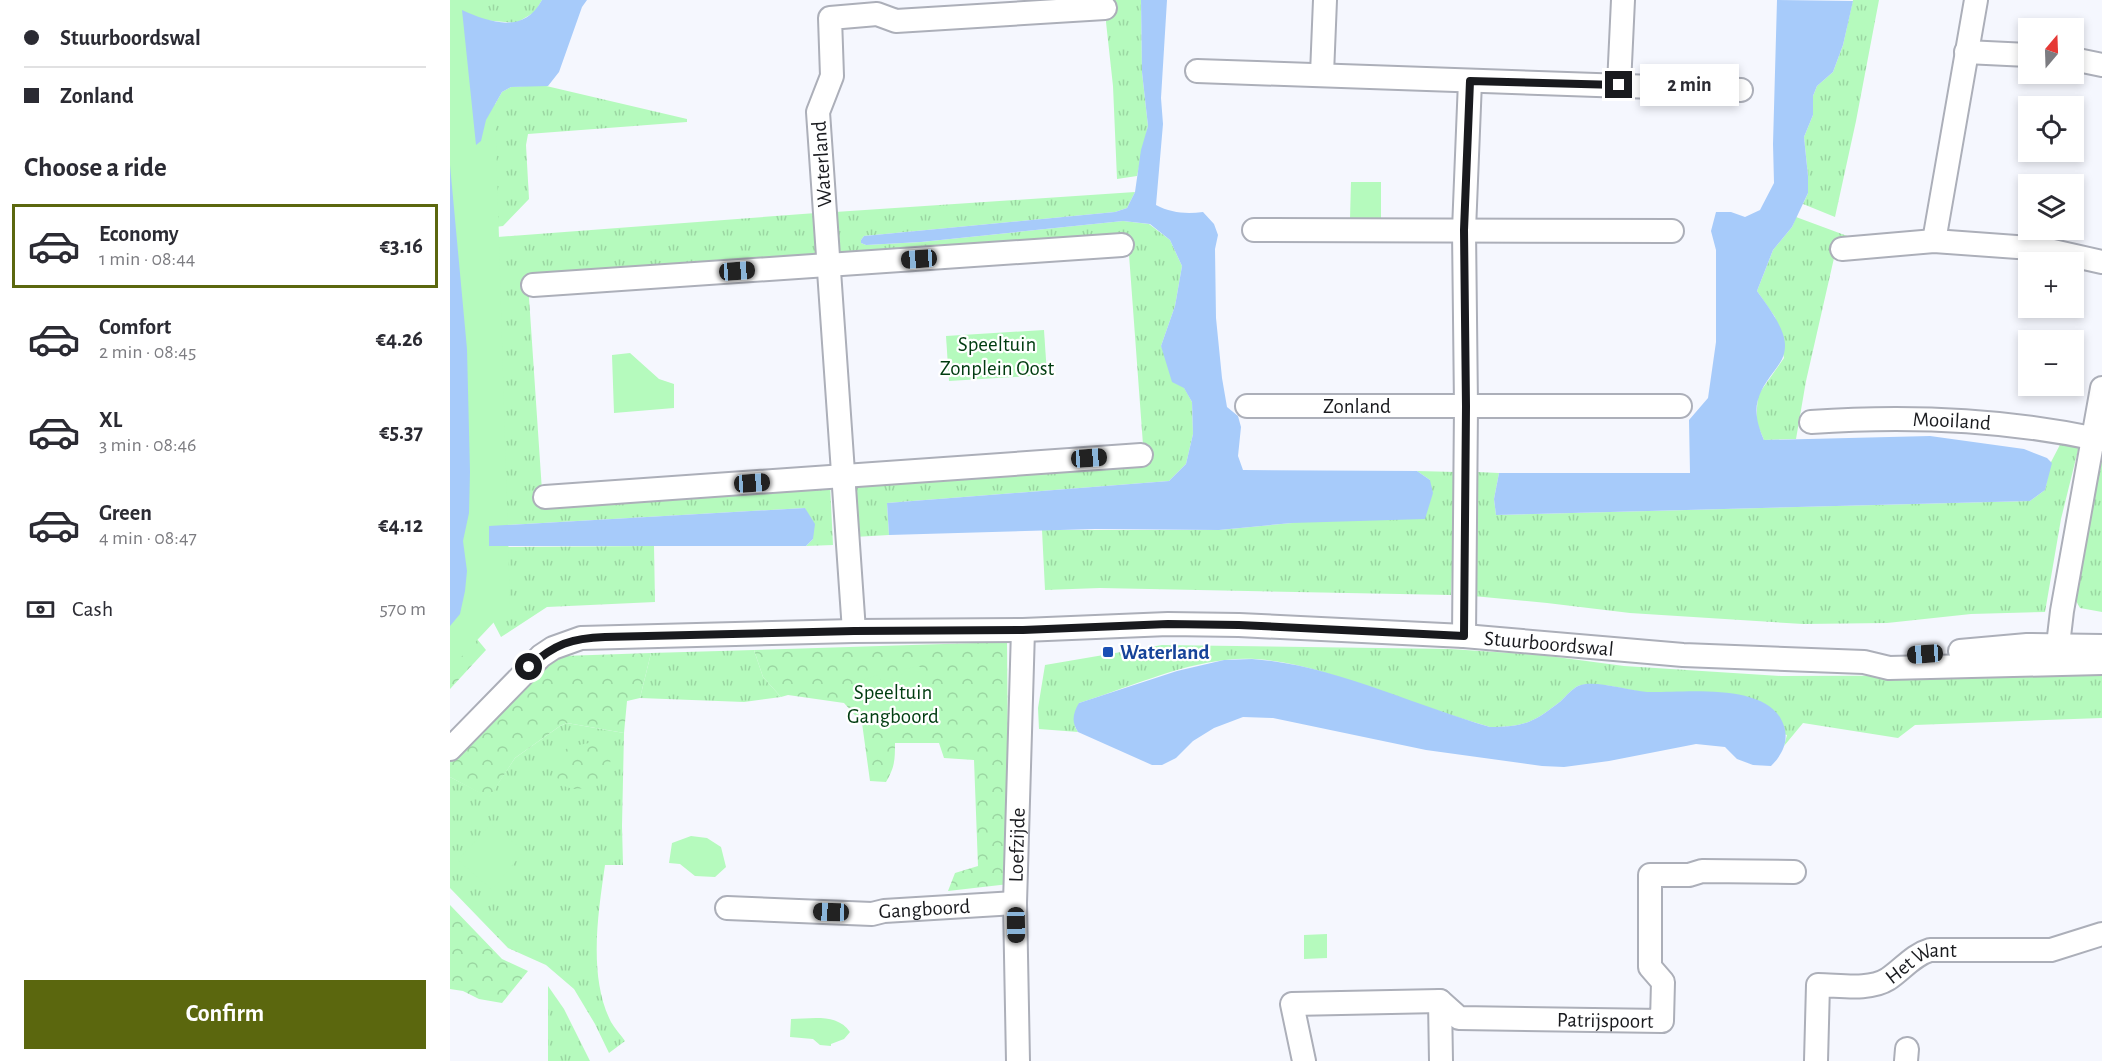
<!DOCTYPE html>
<meta charset="utf-8">
<style>
body{margin:0;font-family:"Alegreya Sans",sans-serif;background:#f7f7f7;color:#2b2b33;height:100vh;display:flex;flex-direction:column;font-size:22px;white-space:nowrap}
*{box-sizing:border-box;margin:0}
p{font-size:20px;color:#7c7c81}
.icon{flex:none;width:33px;height:33px;fill:none;stroke:currentColor;stroke-width:2;stroke-linecap:round;stroke-linejoin:round}
.map{position:relative;flex:1;overflow:hidden}
.sheet{display:flex;flex-direction:column;background:#fff;width:450px}
.sheet>*{flex:none}
.guide{display:grid;align-content:center;height:132px;padding:0 24px;background:#fff}
.needle{width:39px;rotate:19deg}
.fabs{position:absolute;left:1568px;top:18px;display:grid;gap:12px}
.fabs a{display:grid;place-items:center;width:66px;height:66px;border-radius:0px;background:#fff;box-shadow:0 3px 9px #0003;font-size:30px}
.end{position:absolute;width:27px;height:27px;margin:-14px;border:8px solid #191a1e;background:#fff;box-shadow:0 0 0 3px #fff}
.from{border-radius:50%}
.bubble{position:absolute;height:42px;border-radius:0px;background:#fff;box-shadow:0 3px 9px #0003;font-size:20px;font-weight:700;line-height:42px;text-align:center}
.car{position:absolute;width:18px;height:36px;margin:-18px -9px;border-radius:8px;box-shadow:0 0 4px 2px #0007;background:linear-gradient(#222 24%,#8ab4d8 0 40%,#222 0 76%,#8ab4d8 0 86%,#222 0)}
.guide b{display:flex;align-items:center;gap:21px;height:57px;font-size:22px}
.guide b+b{border-top:2px solid #e1e1e2}
.guide i{width:15px;height:15px;background:#2b2b33}
ul{padding:0;list-style:none}
li{display:flex;align-items:center;gap:18px;height:84px;margin:0 12px 9px;padding:0 12px;border:3px solid transparent;border-radius:0px}
li div{flex:1}
li b{display:block;font-size:22px}
li em{font-style:normal;font-weight:700}
li.on{border-color:#5b670e}
li>.icon{width:54px;height:54px;stroke-width:1.5}
h2{padding:0 24px;font-size:27px;line-height:72px}
.pay{display:flex;align-items:center;gap:15px;height:66px;padding:0 24px;font-size:22px}
.pay p{margin-inline-start:auto}
.primary-button{display:flex;gap:12px;margin-top:auto;padding:12px 24px}
.primary-button a{flex:1;height:69px;border-radius:0px;background:#5b670e;color:#fff;font-size:24px;font-weight:700;line-height:69px;text-align:center}
main{display:flex;flex:1;min-height:0}
.map>svg:first-child{display:block}
.grass{fill:url(#grass-tufts)}
.forest{fill:url(#forest-crowns)}
.green{fill:#b5fabd}
.water{fill:#a7cbfa}
.lines{fill:none;stroke-linecap:round;stroke-linejoin:round}
.minor-casing{stroke:#acafb9;stroke-width:26}
.minor{stroke:#fff;stroke-width:22}
.route{stroke:#191a1e;stroke-width:8}
.transit-dot{fill:#1a4fb4;stroke:#fff;stroke-width:2}
.labels{text-anchor:middle;dominant-baseline:central;stroke-width:4.5;stroke-linejoin:round;paint-order:stroke}
.street-label{font-size:21px;fill:#191a1e;stroke:#fff}
.park-label{font-size:21px;fill:#003c10;stroke:#fff}
.transit-label{font-size:21px;font-weight:bold;fill:#164399;stroke:#fff;text-anchor:start}
</style>
<main>
<section class="sheet">
<div class="guide">
<b><i class="from"></i>Stuurboordswal</b>
<b><i></i>Zonland</b>
</div>
<h2>Choose a ride</h2>
<ul>
<li class="on"><svg class="icon" aria-label="car" viewBox="0 0 24 24"><path d="M5 17H2v-5l4-1 3-4h7l3 4 3 1v5h-3M9 17h6M6 11h13"/><circle cx="7" cy="17" r="2"/><circle cx="17" cy="17" r="2"/></svg><div><b>Economy</b><p>1 min · 08:44</p></div><em>€3.16</em></li>
<li><svg class="icon" aria-label="car" viewBox="0 0 24 24"><path d="M5 17H2v-5l4-1 3-4h7l3 4 3 1v5h-3M9 17h6M6 11h13"/><circle cx="7" cy="17" r="2"/><circle cx="17" cy="17" r="2"/></svg><div><b>Comfort</b><p>2 min · 08:45</p></div><em>€4.26</em></li>
<li><svg class="icon" aria-label="car" viewBox="0 0 24 24"><path d="M5 17H2v-5l4-1 3-4h7l3 4 3 1v5h-3M9 17h6M6 11h13"/><circle cx="7" cy="17" r="2"/><circle cx="17" cy="17" r="2"/></svg><div><b>XL</b><p>3 min · 08:46</p></div><em>€5.37</em></li>
<li><svg class="icon" aria-label="car" viewBox="0 0 24 24"><path d="M5 17H2v-5l4-1 3-4h7l3 4 3 1v5h-3M9 17h6M6 11h13"/><circle cx="7" cy="17" r="2"/><circle cx="17" cy="17" r="2"/></svg><div><b>Green</b><p>4 min · 08:47</p></div><em>€4.12</em></li>
</ul>
<div class="pay"><svg class="icon" aria-label="cash" viewBox="0 0 24 24"><path d="M3 7h18v10H3z"/><circle cx="12" cy="12" r="2"/></svg>Cash<p>570 m</p></div>
<div class="primary-button"><a>Confirm</a></div>
</section>
<div class="map">
<svg width="1652" height="1061" viewBox="0 0 1652 1061">
<defs>
<pattern id="grass-tufts" width="24" height="20" patternUnits="userSpaceOnUse" patternTransform="scale(1.5)"><rect width="24" height="20" fill="#b5fabd"/><path d="M3 7l-1-3M5 7V3M7 7l1-3M15 17l-1-3M17 17v-4M19 17l1-3" fill="none" stroke="#9bd6a2"/></pattern>
<pattern id="forest-crowns" width="20" height="18" patternUnits="userSpaceOnUse" patternTransform="scale(1.5)"><rect width="20" height="18" fill="#b5fabd"/><path d="M2 6a3 3 0 1 1 6 0M12 15a3 3 0 1 1 6 0" fill="none" stroke="#9bd6a2"/></pattern>
</defs>
<rect width="100%" height="100%" fill="#f5f7fe"/>
<!-- grass -->
<g class="grass">
<polygon points="11,0 92,0 85,12 66,23 33,20"/>
<polygon points="658,0 691,0 692,72 698,126 687,176 667,179 663,86 656,22"/>
<polygon points="1403,0 1429,0 1406,121 1385,217 1353,204 1358,193 1358,176 1354,137 1363,115 1363,96 1367,86 1383,72 1393,45"/>
<polygon points="92,85 237,119 237,122 78,134 76,145 79,199 53,226 30,229 36,120 52,92 61,87"/>
<polygon points="685,192 677,208 665,212 414,236 411,240 411,243 416,245 471,242 673,221 699,224 720,240 732,266 725,306 711,346 742,402 743,434 736,464 719,481 437,503 439,535 404,537 402,482 694,458 678,241 388,254 385,212"/>
<polygon points="366,213 368,255 80,274 78,283 92,491 380,484 383,545 356,546 363,539 355,508 39,526 35,238"/>
<polygon points="1346,217 1400,237 1383,240 1384,258 1356,381 1346,439 1314,440 1306,421 1308,395 1334,358 1325,317 1307,291 1323,250 1342,227"/>
<polygon points="1613,439 1630,442 1611,519 1595,612 1521,614 1437,623 1353,624 1180,613 1097,603 1023,596 1027,472 1049,473 1044,499 1046,515 1580,501 1595,490 1601,462"/>
<polygon points="1652,447 1652,612 1630,608 1625,599"/>
<polygon points="967,471 1006,472 1001,595 650,588 595,590 592,530 769,530 842,523 980,480"/>
<polygon points="204,546 205,602 97,607 51,637 39,614 39,547"/>
<path d="M712,645L1000,649L1091,655L1174,666L1331,676L1652,675V718L1465,725L1448,738L1353,723L1334,746L1337,735C1302,725 1156,674 1128,686C1122,689 1116,696 1111,701C1084,722 1075,727 1040,727C1002,716 965,703 927,690C878,673 827,654 775,660C728,665 675,689 629,703L625,727L628,732L589,729L588,708L595,665Z"/>
<polygon points="304,650 313,677 331,697 294,702 190,698 201,653"/>
<path d="M117,723L174,733L172,826L173,865H155C148,914 138,976 161,1022C165,1029 171,1035 175,1041L159,1053L145,1024L124,989L96,965L58,948L0,888V777L39,797L65,758L110,726Z"/>
<polygon points="98,986 114,1009 140,1061 98,1061"/>
</g>
<!-- forest -->
<g class="forest">
<polygon points="0,626 18,628 36,650 0,689"/>
<path d="M557,642L559,884L498,891L505,873L528,866L524,760L494,758L489,743H445C445,759 445,767 436,782L420,781L412,723L394,703L338,695L331,697L313,677L304,650Z"/>
<polygon points="201,653 190,698 177,701 174,733 117,723 110,726 65,758 39,798 0,777 0,762 77,679 113,656"/>
<path d="M140,743L153,746L161,757C160,775 144,789 125,789C121,789 115,786 111,785C93,754 113,747 140,743Z"/>
<polygon points="0,905 52,959 78,971 52,1003 29,999 13,991 0,989"/>
</g>
<!-- green -->
<g class="green">
<polygon points="0,0 32,0 45,105 60,605 0,669"/>
<polygon points="901,182 931,182 931,220 900,219"/>
<polygon points="594,330 597,375 499,381 496,336"/>
<polygon points="180,353 209,379 224,384 224,408 164,413 162,355"/>
<path d="M468,666L474,669L483,703L465,717L464,722C444,732 441,732 421,721L414,699L403,683L427,675L431,680L450,677L455,669Z"/>
<polygon points="41,824 74,851 42,890 8,860"/>
<polygon points="241,836 257,838 271,847 276,867 265,877 245,876 230,864 219,863 222,843"/>
<polygon points="877,934 877,958 854,959 854,935"/>
<path d="M341,1019C361,1019 387,1013 400,1032L394,1039L381,1044V1046L370,1045L363,1039L340,1037Z"/>
</g>
<!-- water -->
<g class="water">
<path d="M92,0H137L132,7L109,72L98,86L61,87L52,92L36,120L31,141L26,145L12,10C41,23 74,34 92,0Z"/>
<path d="M691,0H717L711,98L713,124L706,205C721,213 736,214 753,212L764,224L768,235L765,249L766,318L772,378L777,407L788,416L791,427L788,456L793,470L967,471L980,480L983,493L975,519L842,523L769,530L645,529L439,535L437,503L719,481L736,464L743,434L742,402L734,388L722,382L711,346L725,306L732,266L720,240L700,224L673,221L471,242L416,245L411,243V240L414,236L665,212L677,208L685,192L691,150L698,126L692,72Z"/>
<path d="M1327,0L1403,1L1393,45L1383,72L1367,86L1363,96V115L1354,137L1358,176V193L1342,227L1323,250L1307,291C1317,305 1335,328 1335,345C1335,356 1331,362 1325,370C1305,396 1301,410 1314,440L1480,436L1574,449L1597,458L1602,463L1595,490L1580,501L1046,515L1044,499L1049,473H1240L1239,420L1258,398L1266,342V250L1261,231L1266,212H1281L1295,217L1310,210L1324,183L1323,144Z"/>
<polygon points="0,165 17,349 20,472 19,513 13,541 17,571 15,591 10,614 0,626"/>
<polygon points="355,508 365,524 363,539 356,546 39,546 39,526"/>
<path d="M802,659C884,665 962,705 1040,727C1075,727 1084,722 1111,701C1116,696 1122,689 1128,686C1144,679 1179,691 1197,692C1234,693 1320,681 1334,726C1339,742 1332,755 1321,766L1303,765L1287,759L1275,747L1246,744L1159,761L1114,767L1092,766L976,750L823,718L793,717L764,728L743,741L726,758L712,765H702L628,732C621,722 623,713 629,703L727,671L774,660Z"/>
</g>
<g class="lines">
<defs>
<g id="minor">
<polyline points="1516,52 1578,55"/>
<polyline points="1623,59 1652,65"/>
<polyline points="747,71 1291,90"/>
<polyline points="872,74 875,0"/>
<polyline points="1169,85 1173,0"/>
<polyline points="804,230 1222,231"/>
<polyline points="1484,241 1526,0"/>
<polyline points="1392,249 1484,241 1594,249 1652,262"/>
<polyline points="83,285 672,245"/>
<path id="s1" d="M797,406H1230"/>
<path id="s2" d="M1361,422C1459,415 1555,419 1652,440"/>
<polyline points="95,497 691,455"/>
<polyline points="404,631 368,112 382,76 380,18 427,14 446,21 655,8"/>
<polyline points="1014,636 1016,406 1014,230 1020,81"/>
<polyline points="1510,651 1577,645 1652,646"/>
<polyline points="1608,663 1608,645 1612,611 1652,388"/>
<path id="s3" d="M0,749L91,656L103,648L131,638L404,631L573,630L718,624L789,625L1014,636L1233,655L1414,662L1439,668L1652,663"/>
<path id="s4" d="M277,908L422,914L434,911L565,903"/>
<polyline points="990,1001 991,1061"/>
<path id="s5" d="M568,1061L565,903L573,630"/>
<path id="s6" d="M854,1061L842,1004L990,1001L1009,1018L1212,1021L1213,982L1200,967V875H1239L1252,871L1344,872"/>
<path id="s7" d="M1366,1061L1368,985C1389,985 1419,991 1438,979C1453,969 1463,955 1480,950H1601L1652,934"/>
<polyline points="1456,1061 1457,1049"/>
</g>
</defs>
<!-- minor casing -->
<use href="#minor" class="minor-casing"/>
<!-- minor -->
<use href="#minor" class="minor"/>
</g>
<g class="lines">
<!-- route -->
<path class="route" d="M79,667C104,644 122,638 155,637L404,631L573,630L718,624L789,625L1014,636L1016,406L1014,230L1020,81L1169,85"/>
</g>
<!-- markers -->
<rect class="transit-dot" x="652" y="646" width="12" height="12" rx="3"/>
<g class="labels">
<!-- street labels -->
<g class="street-label">
<text transform="translate(372 164) rotate(-94)">Waterland</text>
<text stroke="none"><textPath href="#s1" startOffset="110">Zonland</textPath></text>
<text stroke="none"><textPath href="#s2" startOffset="141">Mooiland</textPath></text>
<text stroke="none"><textPath href="#s3" startOffset="1143">Stuurboordswal</textPath></text>
<text stroke="none"><textPath href="#s5" startOffset="216">Loefzijde</textPath></text>
<text stroke="none"><textPath href="#s4" startOffset="198">Gangboord</textPath></text>
<text stroke="none"><textPath href="#s7" startOffset="186">Het Want</textPath></text>
<text stroke="none"><textPath href="#s6" startOffset="378">Patrijspoort</textPath></text>
</g>
<!-- park labels -->
<g class="park-label">
<text x="547" y="344">Speeltuin<tspan x="547" dy="24">Zonplein Oost</tspan></text>
<text x="443" y="692">Speeltuin<tspan x="443" dy="24">Gangboord</tspan></text>
</g>
<!-- transit labels -->
<g class="transit-label">
<text x="670" y="652">Waterland</text>
</g>
</g>
</svg>
<div class="fabs">
<a><svg class="needle" viewBox="-14 -14 28 28"><path d="M0-13l5 13h-10z" fill="#e53935"/><path d="M0 13l5-13h-10z" fill="#7c7c81"/></svg></a>
<a><svg class="icon" aria-label="locate" viewBox="0 0 24 24"><circle cx="12" cy="12" r="6"/><path d="M12 2v4M12 18v4M2 12h4M18 12h4"/></svg></a>
<a><svg class="icon" aria-label="layers" viewBox="0 0 24 24"><path d="M12 4l9 5-9 5-9-5zM3 14l9 5 9-5"/></svg></a>
<a>+</a>
<a>−</a>
</div>
<i class="end from" style="left:79px;top:667px"></i>
<i class="end" style="left:1169px;top:85px"></i>
<div class="bubble" style="left:1190px;top:64px;width:99px">2 min</div>
<i class="car" style="left:469px;top:259px;rotate:266deg"></i>
<i class="car" style="left:287px;top:271px;rotate:86deg"></i>
<i class="car" style="left:639px;top:458px;rotate:86deg"></i>
<i class="car" style="left:302px;top:483px;rotate:86deg"></i>
<i class="car" style="left:1475px;top:654px;rotate:266deg"></i>
<i class="car" style="left:381px;top:912px;rotate:272deg"></i>
<i class="car" style="left:566px;top:925px;rotate:179deg"></i>
</div>
</main>
